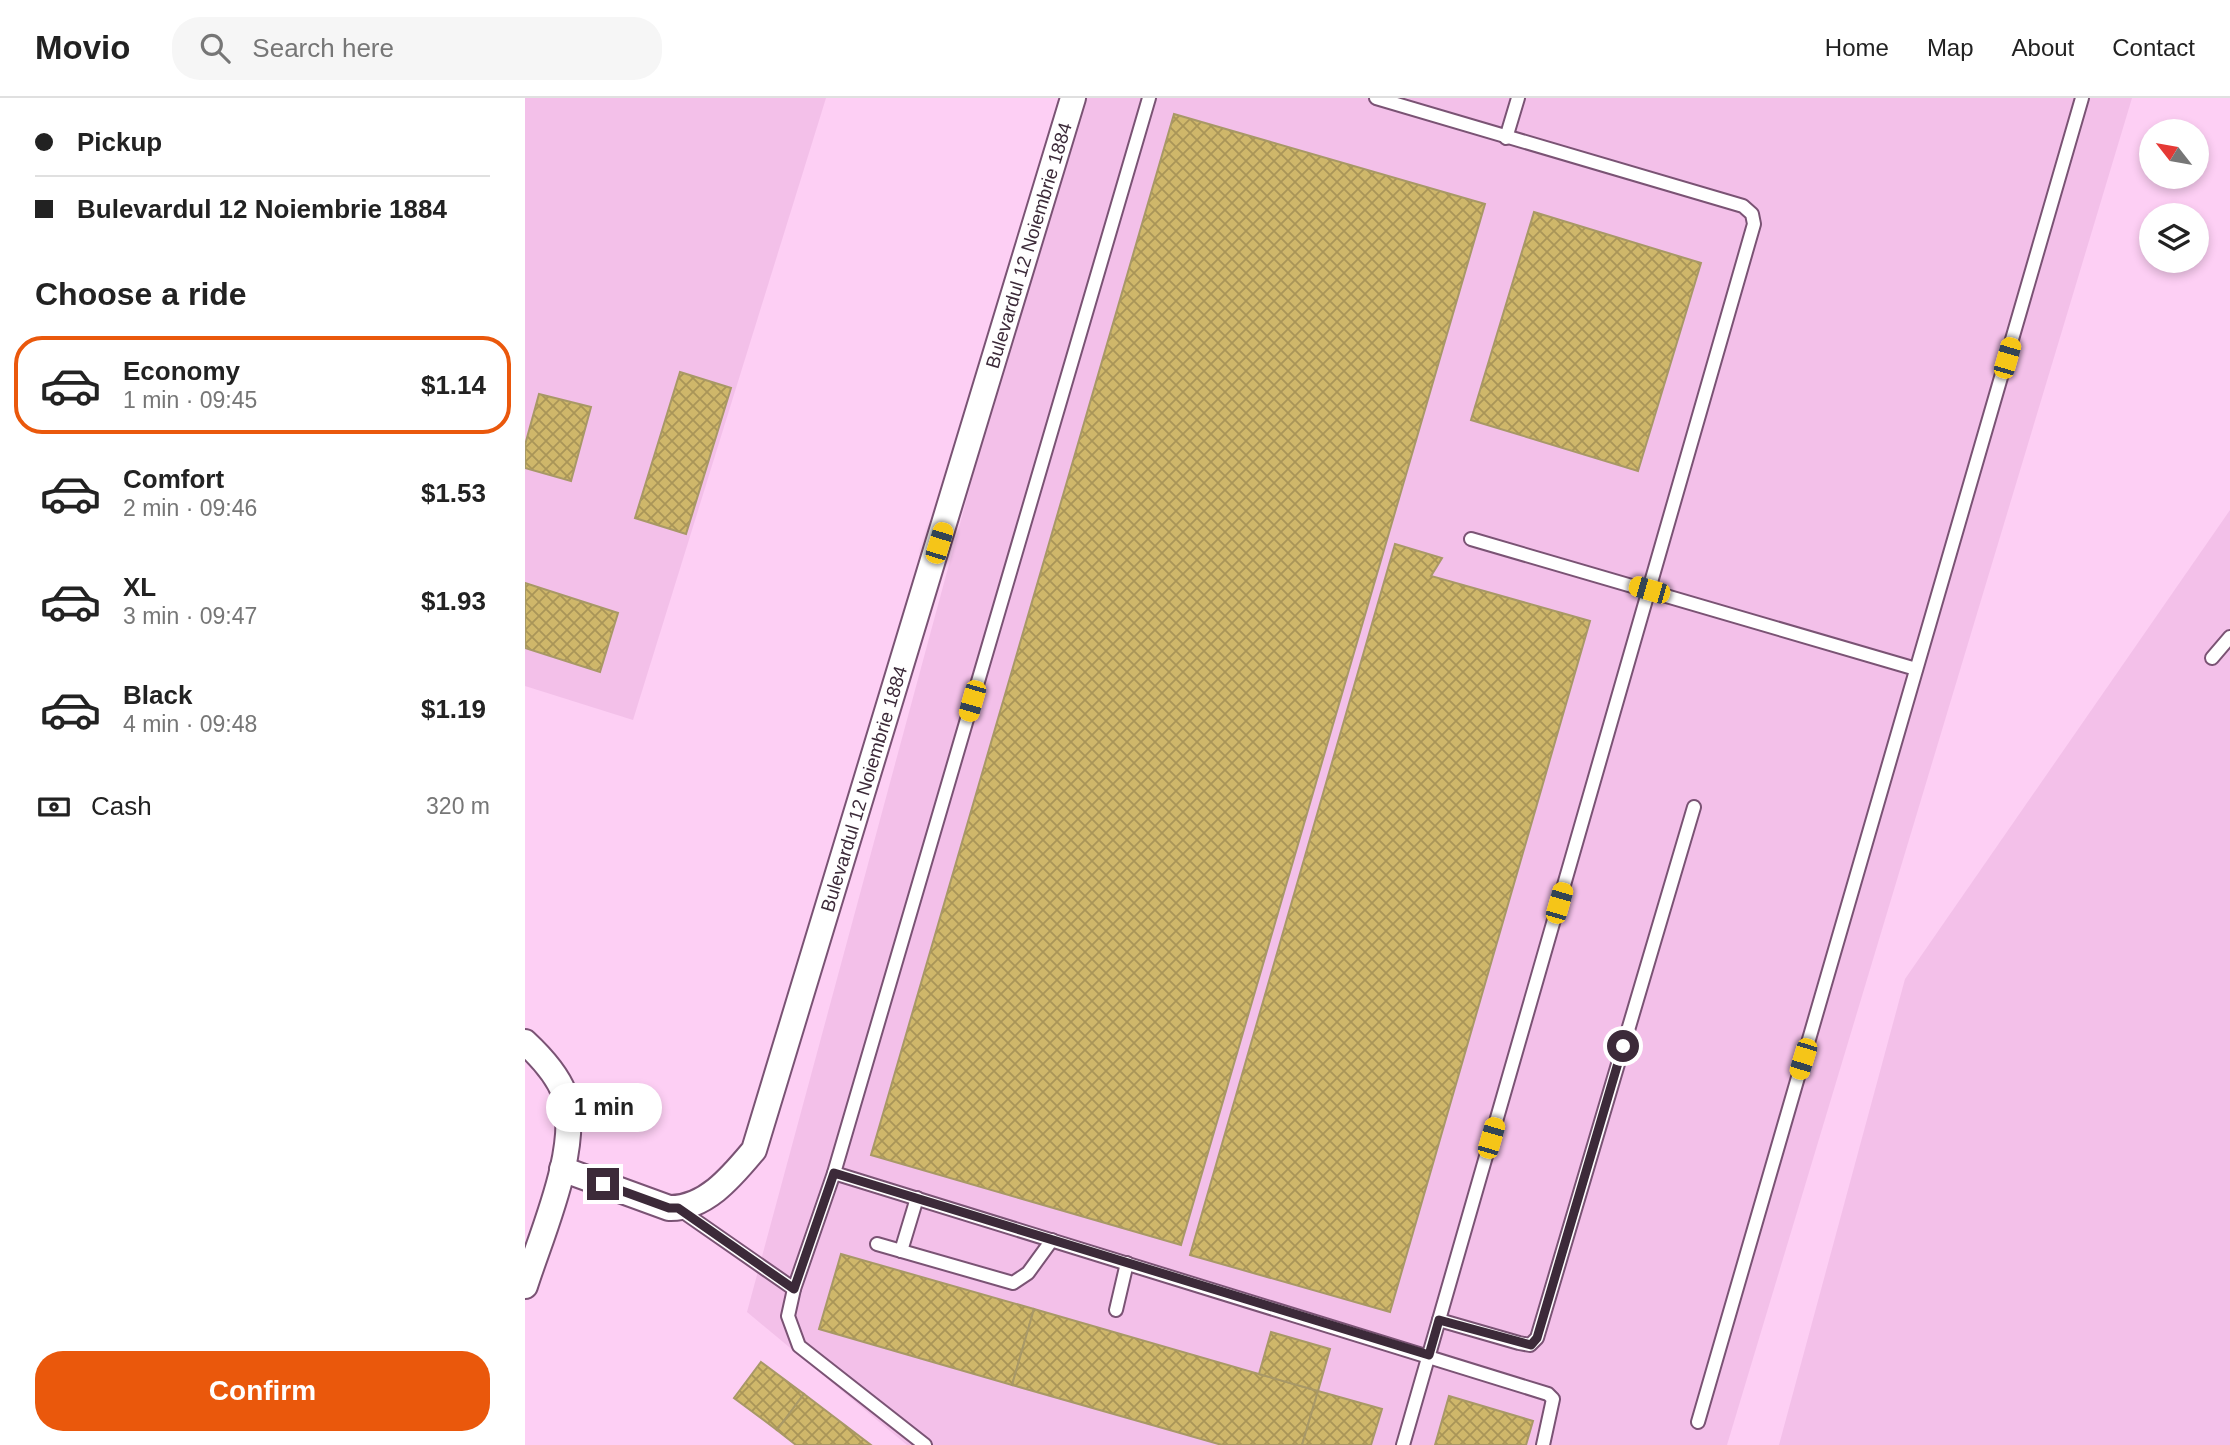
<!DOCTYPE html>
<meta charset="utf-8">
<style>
body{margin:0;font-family:Helvetica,sans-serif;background:#f6f6f6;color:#222;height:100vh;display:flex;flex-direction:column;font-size:26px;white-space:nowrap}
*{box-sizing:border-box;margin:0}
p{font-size:23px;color:#767676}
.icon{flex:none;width:38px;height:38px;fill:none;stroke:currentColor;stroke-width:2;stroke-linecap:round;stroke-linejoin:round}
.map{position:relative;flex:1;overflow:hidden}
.side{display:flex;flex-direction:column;background:#fff;width:525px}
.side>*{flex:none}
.hud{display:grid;align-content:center;height:154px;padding:0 35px;background:#fff}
.needle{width:46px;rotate:301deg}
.tools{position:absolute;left:1614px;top:21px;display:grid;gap:14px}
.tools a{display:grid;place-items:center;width:70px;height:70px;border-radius:50%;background:#fff;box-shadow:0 4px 10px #0003;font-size:35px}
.end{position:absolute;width:32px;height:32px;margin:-16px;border:9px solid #3c2a39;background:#fff;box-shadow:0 0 0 4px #fff}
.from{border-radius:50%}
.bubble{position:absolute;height:49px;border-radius:24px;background:#fff;box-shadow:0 4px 10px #0003;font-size:23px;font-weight:600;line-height:49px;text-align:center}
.car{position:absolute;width:21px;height:42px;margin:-21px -10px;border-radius:9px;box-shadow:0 0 5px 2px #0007;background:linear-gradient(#f5c518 24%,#345 0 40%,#f5c518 0 76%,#345 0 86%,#f5c518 0)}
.hud b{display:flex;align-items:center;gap:24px;height:66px;font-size:26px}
.hud b+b{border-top:2px solid #e0e0e0}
.hud i{width:18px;height:18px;background:#222}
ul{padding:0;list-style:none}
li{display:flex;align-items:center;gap:21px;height:98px;margin:0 14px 10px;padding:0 21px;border:4px solid transparent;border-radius:28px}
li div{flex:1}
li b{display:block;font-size:26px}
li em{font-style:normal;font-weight:600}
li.selected{border-color:#ea580c}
li>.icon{width:63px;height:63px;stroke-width:1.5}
h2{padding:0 35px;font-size:32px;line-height:84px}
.pay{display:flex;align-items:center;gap:18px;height:77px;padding:0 35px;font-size:26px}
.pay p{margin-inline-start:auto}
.primary-button{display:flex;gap:14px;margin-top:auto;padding:14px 35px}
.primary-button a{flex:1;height:80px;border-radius:28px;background:#ea580c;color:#fff;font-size:28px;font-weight:600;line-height:80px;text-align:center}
header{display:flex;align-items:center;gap:42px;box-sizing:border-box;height:98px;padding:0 35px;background:#fff;border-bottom:2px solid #e0e0e0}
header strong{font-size:33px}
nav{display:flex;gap:38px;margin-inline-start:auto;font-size:24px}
.search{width:490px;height:63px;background:#f6f6f6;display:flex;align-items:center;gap:18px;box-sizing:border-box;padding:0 24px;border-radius:28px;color:#767676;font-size:26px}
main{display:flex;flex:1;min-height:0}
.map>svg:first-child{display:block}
.built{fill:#f3c0e9}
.building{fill:url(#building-cross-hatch);stroke:#a89866;stroke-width:2}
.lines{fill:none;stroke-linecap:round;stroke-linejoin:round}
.service-casing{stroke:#7a5374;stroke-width:16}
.minor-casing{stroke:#7a5374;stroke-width:28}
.service{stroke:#fff;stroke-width:12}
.minor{stroke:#fff;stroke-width:24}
.route{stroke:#3c2a39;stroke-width:9}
.labels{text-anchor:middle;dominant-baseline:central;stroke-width:5;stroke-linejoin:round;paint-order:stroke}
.street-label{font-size:19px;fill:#3c2a39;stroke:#fff}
</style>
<header>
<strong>Movio</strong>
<div class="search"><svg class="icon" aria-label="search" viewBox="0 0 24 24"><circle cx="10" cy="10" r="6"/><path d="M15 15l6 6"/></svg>Search here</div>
<nav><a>Home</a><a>Map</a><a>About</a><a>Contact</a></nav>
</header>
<main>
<section class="side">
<div class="hud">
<b><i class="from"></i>Pickup</b>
<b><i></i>Bulevardul 12 Noiembrie 1884</b>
</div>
<h2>Choose a ride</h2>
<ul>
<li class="selected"><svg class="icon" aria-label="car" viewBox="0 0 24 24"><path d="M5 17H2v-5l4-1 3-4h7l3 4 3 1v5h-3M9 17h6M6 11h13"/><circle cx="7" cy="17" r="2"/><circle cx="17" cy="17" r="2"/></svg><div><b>Economy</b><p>1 min · 09:45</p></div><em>$1.14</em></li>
<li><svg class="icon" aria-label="car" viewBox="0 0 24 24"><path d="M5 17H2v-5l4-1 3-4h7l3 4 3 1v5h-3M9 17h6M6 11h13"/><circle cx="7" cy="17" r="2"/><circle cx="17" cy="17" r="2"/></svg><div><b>Comfort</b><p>2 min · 09:46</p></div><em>$1.53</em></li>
<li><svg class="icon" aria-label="car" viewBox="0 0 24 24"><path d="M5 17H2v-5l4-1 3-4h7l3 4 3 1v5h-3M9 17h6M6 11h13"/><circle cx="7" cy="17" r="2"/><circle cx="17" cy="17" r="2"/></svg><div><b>XL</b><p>3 min · 09:47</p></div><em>$1.93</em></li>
<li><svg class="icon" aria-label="car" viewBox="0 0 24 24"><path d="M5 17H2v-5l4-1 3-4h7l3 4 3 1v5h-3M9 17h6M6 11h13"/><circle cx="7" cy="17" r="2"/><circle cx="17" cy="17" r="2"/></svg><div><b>Black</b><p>4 min · 09:48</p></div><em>$1.19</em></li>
</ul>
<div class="pay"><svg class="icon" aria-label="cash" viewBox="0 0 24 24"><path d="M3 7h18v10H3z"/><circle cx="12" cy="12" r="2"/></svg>Cash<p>320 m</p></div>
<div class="primary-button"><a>Confirm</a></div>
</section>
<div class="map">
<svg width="1705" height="1347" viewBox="0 0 1705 1347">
<defs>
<pattern id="building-cross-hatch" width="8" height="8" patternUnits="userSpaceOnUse" patternTransform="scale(1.75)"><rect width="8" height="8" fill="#cfb76a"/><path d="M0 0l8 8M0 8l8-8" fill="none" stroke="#a99558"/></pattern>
</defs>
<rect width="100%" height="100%" fill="#fdcff4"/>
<!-- built -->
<g class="built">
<polygon points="0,0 301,0 108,622 0,588"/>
<polygon points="550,0 1607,0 1202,1347 382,1347 222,1214"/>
<polygon points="1705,412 1705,1347 1254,1347 1380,881"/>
</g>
<!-- building -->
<g class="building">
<polygon points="649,16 960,106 656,1147 346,1057"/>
<polygon points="1009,114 1176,165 1113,373 946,322"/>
<polygon points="155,274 206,290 161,436 110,420"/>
<polygon points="14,296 66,309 46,383 0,370 0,347"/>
<polygon points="870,446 917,460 906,478 1065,523 865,1214 665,1157"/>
<polygon points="0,485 93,515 75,574 0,550"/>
<polygon points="316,1156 509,1211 487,1287 294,1231"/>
<polygon points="509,1211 793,1293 777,1347 697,1347 487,1287"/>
<polygon points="746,1234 805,1251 793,1293 734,1276"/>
<polygon points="236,1264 279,1296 252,1332 209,1300"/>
<polygon points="793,1293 857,1311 846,1347 777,1347"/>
<polygon points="279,1296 346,1347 271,1347 252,1332"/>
<polygon points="924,1298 1008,1323 1001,1347 910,1347"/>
</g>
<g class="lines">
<defs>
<g id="service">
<polyline points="851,0 1218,108 1227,116 1229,126 878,1347"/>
<polyline points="981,40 993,0"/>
<polyline points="946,441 1391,571"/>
<polyline points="1687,560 1705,539"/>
<polyline points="309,1075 1023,1296 1028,1301 1018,1347"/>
<polyline points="154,1111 269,1191"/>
<polyline points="352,1146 488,1185 503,1175 527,1142"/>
<polyline points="376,1153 392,1100"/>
<polyline points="591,1212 602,1165"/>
<polyline points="914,1222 994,1245 1005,1247 1012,1240 1169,709"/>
<polyline points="1173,1324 1557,0"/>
<polyline points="400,1347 274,1248 263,1218 269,1191 309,1075 624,0"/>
</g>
<g id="minor">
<path d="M0,944C14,957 32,977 39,995C57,1047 16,1137 0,1188"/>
<path id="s1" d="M37,1071L144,1110C181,1111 208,1077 229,1052L548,0"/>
</g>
</defs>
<!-- service casing -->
<use href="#service" class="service-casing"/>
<!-- minor casing -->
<use href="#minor" class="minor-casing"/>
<!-- service -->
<use href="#service" class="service"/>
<!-- minor -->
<use href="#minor" class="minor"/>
</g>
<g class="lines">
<!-- route -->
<polyline class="route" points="78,1086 144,1110 153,1110 269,1191 309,1075 904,1257 914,1222 1006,1247 1012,1240 1098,948"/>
</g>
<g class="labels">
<!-- street labels -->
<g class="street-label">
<text stroke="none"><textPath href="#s1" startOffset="1166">Bulevardul 12 Noiembrie 1884</textPath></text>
<text stroke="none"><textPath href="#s1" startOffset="598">Bulevardul 12 Noiembrie 1884</textPath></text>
</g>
</g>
</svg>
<div class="tools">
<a><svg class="needle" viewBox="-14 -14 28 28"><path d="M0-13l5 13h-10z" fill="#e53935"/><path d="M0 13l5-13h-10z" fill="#767676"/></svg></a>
<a><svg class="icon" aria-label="layers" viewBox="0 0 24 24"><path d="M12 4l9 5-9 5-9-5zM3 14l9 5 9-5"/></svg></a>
</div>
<i class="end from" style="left:1098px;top:948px"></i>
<i class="end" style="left:78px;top:1086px"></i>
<div class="bubble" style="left:21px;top:985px;width:116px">1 min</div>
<i class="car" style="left:1482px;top:260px;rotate:16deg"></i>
<i class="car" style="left:414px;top:445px;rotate:17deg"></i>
<i class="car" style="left:1124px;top:492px;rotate:286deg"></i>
<i class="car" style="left:447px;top:603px;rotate:196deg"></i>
<i class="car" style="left:1034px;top:805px;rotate:16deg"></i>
<i class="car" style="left:1278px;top:961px;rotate:197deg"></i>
<i class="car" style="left:966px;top:1040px;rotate:16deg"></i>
</div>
</main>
